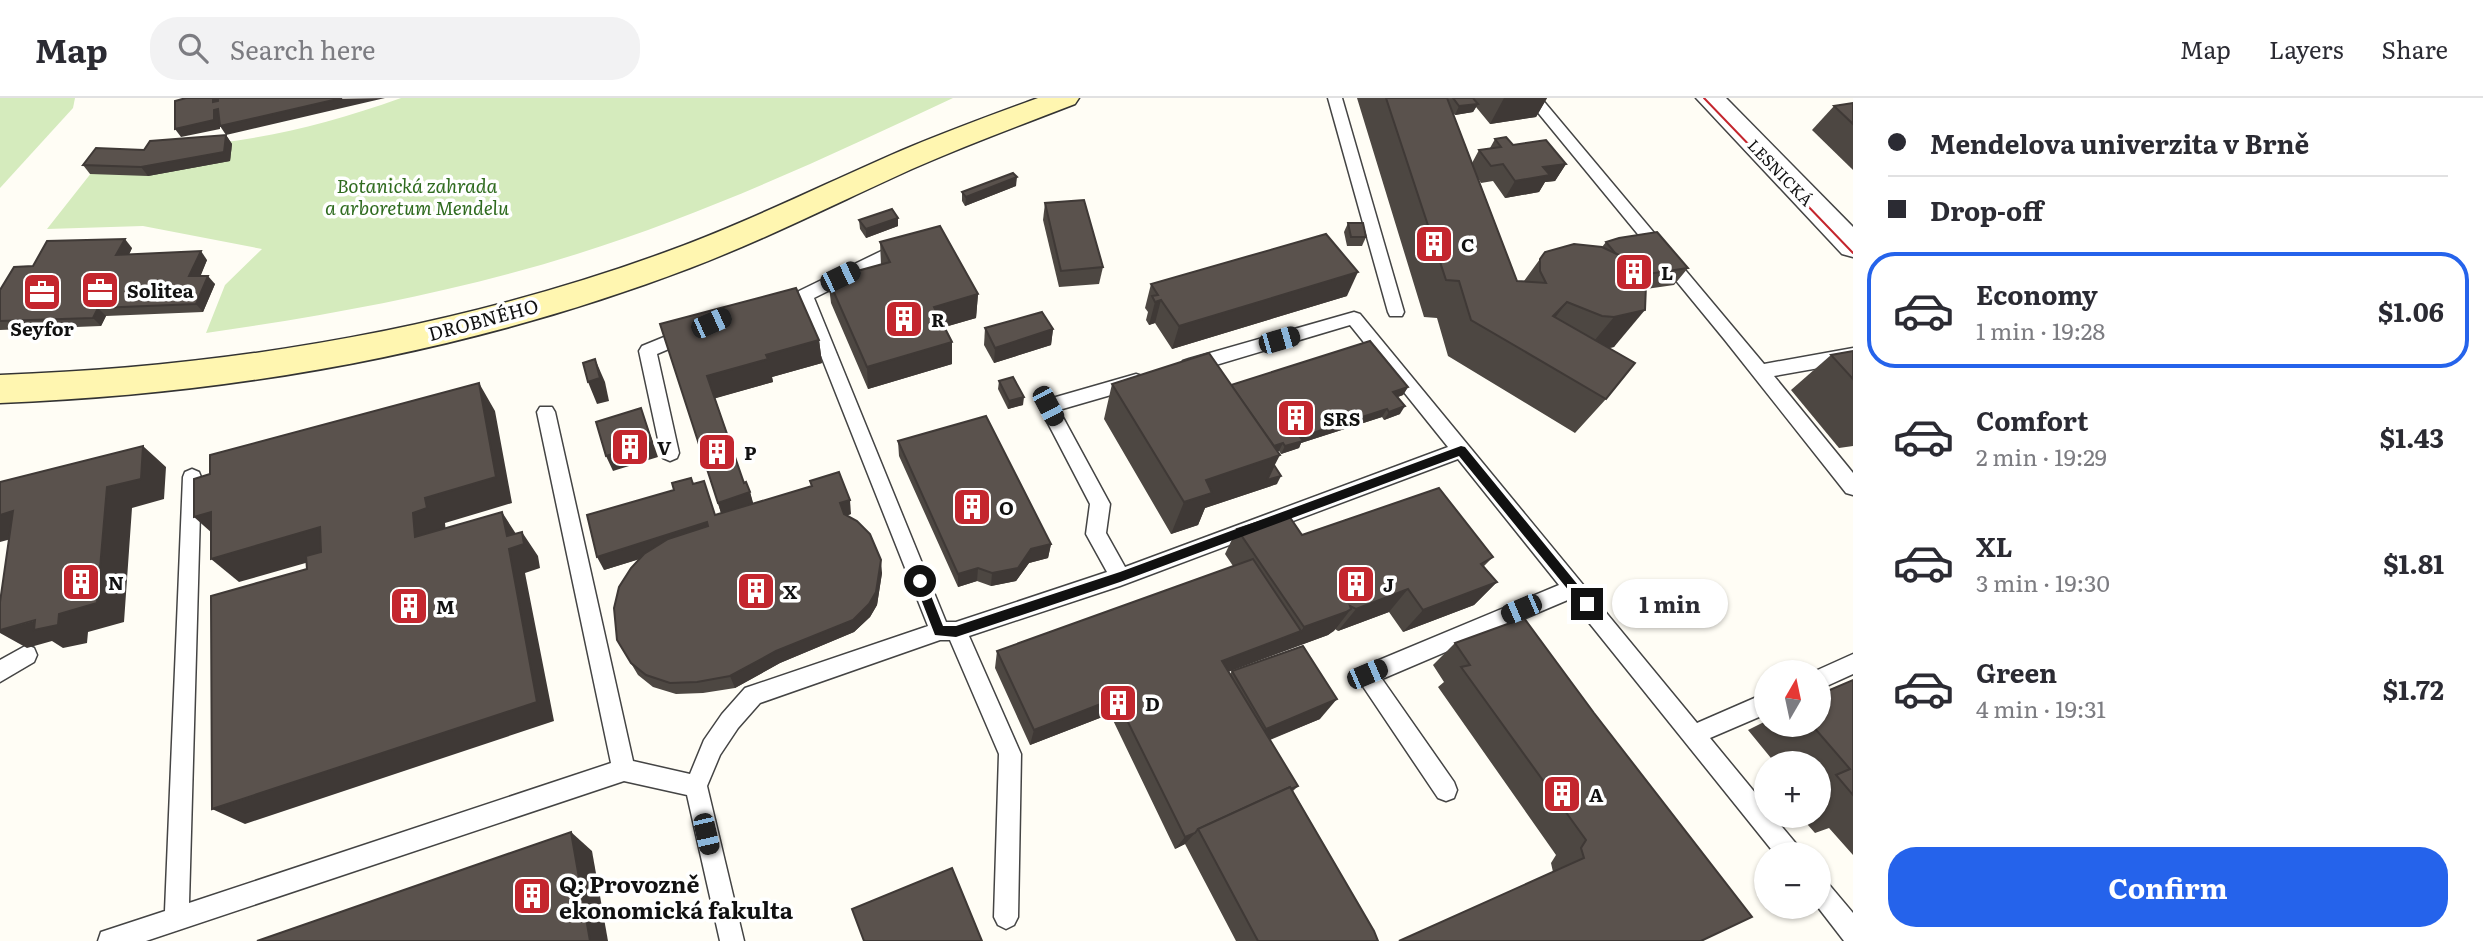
<!DOCTYPE html>
<meta charset="utf-8">
<style>
body{margin:0;font-family:Literata,serif;background:#f2f2f3;color:#2b2b33;height:100vh;display:flex;flex-direction:column;font-size:26px;white-space:nowrap}
*{box-sizing:border-box;margin:0}
p{font-size:23px;color:#7c7c81}
.icon{flex:none;width:38px;height:38px;fill:none;stroke:currentColor;stroke-width:2;stroke-linecap:round;stroke-linejoin:round}
.map{position:relative;flex:1;overflow:hidden}
.drawer{display:flex;flex-direction:column;background:#fff;width:630px}
.drawer>*{flex:none}
.hud{display:grid;align-content:center;height:154px;padding:0 35px;background:#fff}
.needle{width:46px;rotate:9deg}
.tools{position:absolute;left:1754px;top:562px;display:grid;gap:14px}
.tools a{display:grid;place-items:center;width:77px;height:77px;border-radius:50%;background:#fff;box-shadow:0 2px 5px #0004;font-size:35px}
.end{position:absolute;width:32px;height:32px;margin:-16px;border:9px solid #111;background:#fff;box-shadow:0 0 0 4px #fff}
.from{border-radius:50%}
.bubble{position:absolute;height:49px;border-radius:24px;background:#fff;box-shadow:0 2px 5px #0004;font-size:23px;font-weight:700;line-height:49px;text-align:center}
.car{position:absolute;width:21px;height:42px;margin:-21px -10px;border-radius:9px;box-shadow:0 0 5px 2px #0007;background:linear-gradient(#222 24%,#8ab4d8 0 40%,#222 0 76%,#8ab4d8 0 86%,#222 0)}
.hud b{display:flex;align-items:center;gap:24px;height:66px;font-size:26px}
.hud b+b{border-top:2px solid #e1e1e2}
.hud i{width:18px;height:18px;background:#2b2b33}
ul{padding:0;list-style:none}
li{display:flex;align-items:center;gap:21px;height:116px;margin:0 14px 10px;padding:0 21px;border:4px solid transparent;border-radius:28px}
li div{flex:1}
li b{display:block;font-size:26px}
li em{font-style:normal;font-weight:700}
li.active{border-color:#2563eb}
li>.icon{width:63px;height:63px;stroke-width:1.5}
.cta{display:flex;gap:14px;margin-top:auto;padding:14px 35px}
.cta a{flex:1;height:80px;border-radius:28px;background:#2563eb;color:#fff;font-size:28px;font-weight:700;line-height:80px;text-align:center}
header{display:flex;align-items:center;gap:42px;box-sizing:border-box;height:98px;padding:0 35px;background:#fff;border-bottom:2px solid #e1e1e2}
header strong{font-size:33px}
nav{display:flex;gap:38px;margin-inline-start:auto;font-size:24px}
.search{width:490px;height:63px;background:#f2f2f3;display:flex;align-items:center;gap:18px;box-sizing:border-box;padding:0 24px;border-radius:28px;color:#7c7c81;font-size:26px}
main{display:flex;flex:1;min-height:0}
.map>svg:first-child{display:block}
.green{fill:#d5ebbd}
.lines{fill:none;stroke-linecap:round;stroke-linejoin:round}
.service-casing{stroke:#444;stroke-width:3}
.minor-casing{stroke:#444;stroke-width:3}
.secondary-casing{stroke:#333;stroke-width:3}
.service{fill:#fff;fill-rule:evenodd}
.minor{fill:#fff;fill-rule:evenodd}
.secondary{fill:#fff6b0;fill-rule:evenodd}
.tram{stroke:#c4262e;stroke-width:2}
.wall{fill:#4d4742}
.shaded-wall{fill:#3f3936}
.building{fill:#5a524d;stroke:#3f3936;stroke-width:2}
.route{fill:#111}
.labels{text-anchor:middle;dominant-baseline:central;stroke-width:7;stroke-linejoin:round;paint-order:stroke}
.far-street-label{font-size:16px;fill:#111;stroke:#fff}
.park-label{font-size:19px;font-style:italic;fill:#2f6b1f;stroke:#fff}
.poi-label{font-size:19px;font-weight:bold;fill:#111;stroke:#fff;text-anchor:start}
.street-label{font-size:19px;fill:#111;stroke:#fff}
.near-poi-label{font-size:23px;font-weight:bold;fill:#111;stroke:#fff;text-anchor:start}
</style>
<header>
<strong>Map</strong>
<div class="search"><svg class="icon" aria-label="search" viewBox="0 0 24 24"><circle cx="10" cy="10" r="6"/><path d="M15 15l6 6"/></svg>Search here</div>
<nav><a>Map</a><a>Layers</a><a>Share</a></nav>
</header>
<main>
<div class="map">
<svg width="1853" height="843" viewBox="0 0 1853 843">
<rect width="100%" height="100%" fill="#fffdf5"/>
<!-- green -->
<g class="green">
<polygon points="0,0 75,0 73,10 0,90"/>
<path d="M401,0H953C830,58 707,115 577,156C456,194 331,217 206,235L225,187L262,151L143,128L47,131L103,60L102,52C211,52 298,37 401,0Z"/>
</g>
<g class="lines">
<defs>
<g id="service">
<polygon points="1328,0 1342,0 1404,214 1402,218 1390,218 1388,214"/>
<polygon points="1526,0 1541,0 1764,266 1853,250 1853,264 1774,278 1853,375 1853,397 1846,395 1724,241"/>
<polygon points="902,143 910,149 908,153 814,200 946,524 956,524 1107,474 1086,436 1090,406 1039,308 1042,303 1136,276 1142,278 1145,283 1142,288 1059,312 1110,406 1106,435 1125,469 1448,349 1350,227 1189,275 1183,273 1180,268 1183,263 1189,261 1354,214 1360,216 1697,625 1766,595 1766,616 1710,640 1766,708 1766,718 1773,718 1798,748 1802,756 1775,756 1570,501 1382,581 1454,684 1457,692 1454,700 1446,703 1438,700 1360,584 1356,577 1360,570 1559,487 1458,361 1120,488 969,538 1021,656 1018,819 1014,827 1006,831 998,827 994,819 999,656 950,542 940,542 760,605 738,630 720,657 707,688 744,843 720,843 687,697 624,683 146,843 98,843 101,834 165,813 183,379 185,374 192,371 199,374 201,379 189,805 611,665 537,314 540,309 552,309 555,314 633,663 690,676 704,642 722,616 745,590 928,528 797,197 799,193"/>
<polygon points="691,228 697,229 700,234 697,239 657,256 679,355 677,360 670,363 663,360 661,355 639,253 642,248"/>
<polygon points="27,547 34,550 37,557 34,564 0,584 0,562"/>
<polygon points="1853,556 1853,576 1818,592 1818,574 1813,574"/>
<polygon points="1818,779 1826,783 1853,815 1853,843 1844,843 1817,808"/>
</g>
<polygon id="minor" points="1696,0 1726,0 1853,129 1853,159 1842,156"/>
<path id="secondary" d="M1038,0H1079L1075,6C1021,27 966,47 912,71C839,104 766,141 690,170C470,254 235,296 0,305V277C227,269 452,232 666,154C743,126 816,90 891,57C939,36 989,18 1038,0Z"/>
</defs>
<!-- service casing -->
<use href="#service" class="service-casing"/>
<!-- minor casing -->
<use href="#minor" class="minor-casing"/>
<!-- secondary casing -->
<use href="#secondary" class="secondary-casing"/>
<!-- service -->
<use href="#service" class="service"/>
<!-- minor -->
<use href="#minor" class="minor"/>
<!-- secondary -->
<use href="#secondary" class="secondary"/>
<!-- tram -->
<polyline class="tram" points="1704,0 1853,155"/>
</g>
<!-- wall -->
<g class="wall">
<polygon points="1357,0 1547,0 1536,19 1490,26 1476,9 1473,14 1455,17 1453,15 1472,65 1479,52 1490,50 1495,41 1566,66 1555,83 1545,84 1539,94 1505,100 1493,83 1481,85 1478,80 1517,183 1524,183 1540,161 1602,149 1606,144 1688,170 1674,187 1646,191 1614,249 1609,250 1606,301 1575,335 1448,258 1437,220 1424,219"/>
<polygon points="1853,5 1853,72 1812,32 1834,8"/>
<polygon points="226,37 232,46 230,63 148,78 90,76 83,67 144,52"/>
<polygon points="1016,88 965,108 962,103 962,94"/>
<polygon points="1045,105 1103,169 1099,186 1059,189 1043,122"/>
<polygon points="859,122 898,128 866,140 860,131"/>
<polygon points="1348,125 1366,139 1362,148 1347,148 1344,134"/>
<polygon points="880,144 978,196 976,220 945,229 952,244 952,266 868,291 831,205 828,181 881,167"/>
<polygon points="132,150 129,157 207,162 200,178 215,186 203,214 106,218 101,228 0,232 0,192 33,168"/>
<polygon points="1151,186 1347,198 1172,251 1155,225 1149,227 1146,222 1148,214 1145,210"/>
<polygon points="660,226 819,242 822,265 772,279 773,284 715,300 744,385 750,394 753,406 811,388 810,383 851,416 846,418 882,475 877,507 870,519 854,534 780,565 735,590 703,595 676,596 653,589 638,577 617,542 640,461 604,472 693,386 715,417 721,415"/>
<polygon points="985,230 1053,231 1051,247 994,265 984,247"/>
<polygon points="1853,253 1853,348 1839,350 1791,292 1831,257"/>
<polygon points="999,283 1023,307 1008,311 998,291"/>
<polygon points="1112,286 1408,289 1403,297 1398,299 1400,316 1384,322 1382,319 1301,345 1299,350 1281,356 1279,353 1278,353 1274,367 1277,386 1205,410 1198,427 1171,436 1104,321"/>
<polygon points="898,343 1051,446 1048,460 1029,465 1016,483 991,488 977,483 958,489 899,358"/>
<polygon points="1237,431 1302,437 1493,459 1484,468 1497,484 1474,507 1403,534 1389,514 1338,533 1335,531 1328,537 1228,573 1230,576 1232,573 1320,621 1270,642 1298,688 1293,693 1378,843 1236,843 1185,746 1175,751 1110,616 1030,647 995,570 997,553 1233,468 1225,456"/>
<polygon points="1455,545 1701,843 1553,774 1551,765 1556,757 1438,589 1444,584 1433,567"/>
<polygon points="1853,582 1853,757 1829,730 1815,735 1800,718 1818,718 1818,665 1775,665 1748,632 1766,623 1766,626 1818,626"/>
</g>
<!-- shaded-wall -->
<g class="shaded-wall">
<polygon points="213,0 217,0 219,3 385,0 226,37 220,28 220,31 181,39 175,31 214,12"/>
<polygon points="1504,0 1547,0 1536,19 1490,26"/>
<polygon points="1478,6 1473,14 1455,17 1459,8"/>
<polygon points="226,37 232,46 230,63 148,78 141,69"/>
<polygon points="1566,66 1555,83 1545,84 1539,94 1505,100 1515,83 1543,69"/>
<polygon points="1017,79 1016,88 965,108 966,99"/>
<polygon points="898,120 898,128 866,140 866,131"/>
<polygon points="125,141 132,150 124,166 116,157"/>
<polygon points="201,153 207,162 197,187 189,178"/>
<polygon points="1358,174 1347,198 1172,251 1179,228"/>
<polygon points="208,178 215,186 203,214 196,206"/>
<polygon points="978,196 976,220 934,232 934,209"/>
<polygon points="1161,202 1155,225 1149,227 1155,204"/>
<polygon points="1567,204 1539,241 1553,218"/>
<polygon points="98,210 106,218 101,228 93,220"/>
<polygon points="1645,212 1614,249 1584,255 1614,219"/>
<polygon points="1053,231 1051,247 994,265 995,250"/>
<polygon points="819,242 822,265 772,279 773,284 713,301 707,278 766,257"/>
<polygon points="952,244 952,266 868,291 867,269"/>
<polygon points="595,261 605,284 609,303 597,306 588,284"/>
<polygon points="479,285 495,313 512,405 445,425 446,435 415,439 413,415 425,400"/>
<polygon points="1408,289 1403,297 1389,302 1393,294"/>
<polygon points="1024,299 1023,307 1008,311 1009,303"/>
<polygon points="1405,308 1400,316 1384,322 1389,314"/>
<polygon points="641,310 658,359 613,373 606,358"/>
<polygon points="1387,311 1382,319 1301,345 1299,350 1281,356 1285,348 1300,339"/>
<polygon points="1283,345 1279,353 1260,359 1264,352"/>
<polygon points="143,348 166,369 164,401 132,410 124,524 88,534 87,545 63,550 52,543 27,550 0,535 0,532 59,516 107,389"/>
<polygon points="1280,357 1267,382 1281,378 1277,386 1205,410 1198,427 1171,436 1184,404 1206,382"/>
<polygon points="750,394 756,415 724,425 718,405"/>
<polygon points="850,402 851,416 842,419 840,405"/>
<polygon points="13,413 41,433 0,444 0,417"/>
<polygon points="211,414 222,444 194,419"/>
<polygon points="502,414 518,439 522,434 538,458 540,470 525,475 554,623 245,726 212,711 507,438"/>
<polygon points="707,424 712,438 604,472 597,459"/>
<polygon points="320,429 344,454 239,484 211,461"/>
<polygon points="1051,446 1048,460 1029,465 1016,483 991,488 992,475 1031,451"/>
<polygon points="881,462 882,475 877,507 870,519 854,534 780,565 735,590 730,578 776,553"/>
<polygon points="978,470 977,483 958,489 958,476"/>
<polygon points="1497,484 1474,507 1403,534 1423,512"/>
<polygon points="1408,491 1389,514 1338,533 1356,511"/>
<polygon points="1351,511 1334,533 1328,537 1212,580 1222,563 1301,533 1304,529"/>
<polygon points="1116,600 1110,616 1030,647 1034,632"/>
<polygon points="1337,601 1320,621 1251,649 1266,631"/>
<polygon points="571,734 592,753 608,843 590,843"/>
<polygon points="1195,735 1185,746 1175,751 1185,739"/>
</g>
<!-- building -->
<g class="building">
<polygon points="186,0 213,0 213,4 218,3 218,0 342,0 220,28 218,11 214,12 214,22 175,31 175,3"/>
<polygon points="1386,0 1447,0 1517,183 1546,185 1540,173 1540,161 1545,154 1574,146 1602,149 1623,159 1640,174 1646,187 1645,212 1614,219 1602,218 1567,204 1553,218 1635,265 1606,301 1471,222 1459,183 1446,182"/>
<polygon points="1453,0 1473,0 1478,6 1459,8"/>
<polygon points="1853,5 1853,26 1834,8"/>
<polygon points="226,37 224,54 141,69 83,67 96,50 144,52 150,43"/>
<polygon points="1506,39 1513,47 1546,42 1566,66 1543,69 1550,77 1515,83 1503,66 1491,68 1479,52 1501,49 1495,41"/>
<polygon points="1013,75 1017,79 966,99 962,94"/>
<polygon points="1084,102 1103,169 1061,173 1045,105"/>
<polygon points="892,111 898,120 866,131 859,122"/>
<polygon points="1348,125 1363,125 1366,139 1351,139"/>
<polygon points="940,128 978,196 934,209 952,244 867,269 828,181 890,164 880,144"/>
<polygon points="1657,134 1688,170 1641,177 1640,174 1623,159 1615,155 1606,144 1619,140"/>
<polygon points="1326,136 1358,174 1179,228 1161,202 1155,204 1152,198 1158,197 1151,186"/>
<polygon points="125,141 116,157 201,153 189,178 208,178 196,206 98,210 93,220 0,223 0,192 14,169 33,168 47,143"/>
<polygon points="796,190 819,242 766,257 768,261 707,278 744,385 746,384 750,394 718,405 660,226"/>
<polygon points="1042,214 1053,231 995,250 985,230"/>
<polygon points="1370,243 1408,289 1393,294 1405,308 1389,314 1387,311 1300,339 1303,343 1285,348 1283,345 1274,348 1231,287"/>
<polygon points="1853,253 1853,281 1831,257"/>
<polygon points="1209,255 1280,357 1206,382 1212,395 1184,404 1112,286"/>
<polygon points="595,261 600,280 588,284 583,265"/>
<polygon points="1013,279 1024,299 1009,303 999,283"/>
<polygon points="479,285 496,379 425,400 427,410 413,415 415,439 502,414 507,438 522,434 524,446 509,451 537,604 212,711 211,498 307,471 306,458 321,454 320,429 211,461 211,414 194,419 194,381 210,376 210,357"/>
<polygon points="641,310 652,344 606,358 596,324"/>
<polygon points="986,318 1051,446 1031,451 1018,470 992,475 978,470 958,476 898,343"/>
<polygon points="143,348 141,381 107,389 97,505 59,516 58,527 34,532 35,522 0,532 0,504 13,413 0,417 0,384"/>
<polygon points="1274,367 1281,378 1267,382"/>
<polygon points="839,374 850,402 840,405 844,416 857,423 870,436 881,462 876,494 869,506 853,522 776,553 730,578 697,584 670,585 646,577 631,565 617,542 614,510 619,489 631,470 644,456 668,441 708,428 707,424 597,459 587,417 674,392 672,385 691,380 693,386 704,383 715,417 812,388 810,383"/>
<polygon points="1439,390 1493,459 1481,466 1497,484 1423,512 1408,491 1356,511 1350,508 1351,511 1346,514 1304,529 1237,431 1287,415 1302,437"/>
<polygon points="1253,461 1301,533 1222,563 1298,688 1291,691 1290,689 1198,731 1195,735 1185,739 1116,600 1034,632 997,553"/>
<polygon points="1524,520 1594,615 1752,819 1701,843 1399,843 1584,760 1581,750 1586,742 1461,569 1470,567 1455,545"/>
<polygon points="1303,548 1337,601 1266,631 1232,573"/>
<polygon points="1853,582 1853,697 1836,677 1850,671 1811,626 1818,626 1818,597"/>
<polygon points="1290,689 1374,833 1378,843 1258,843 1198,731"/>
<polygon points="571,734 590,843 257,843"/>
<polygon points="952,770 982,843 864,843 852,811"/>
</g>
<!-- route -->
<polygon class="route" points="1461,348 1465,349 1591,503 1591,510 1583,510 1459,358 1120,484 956,539 935,537 914,483 920,478 924,480 943,528 956,528 1120,474"/>
<!-- icons -->
<defs>
<symbol id="building-square" viewBox="-11 -11 22 22"><rect x="-9" y="-9" width="18" height="18" rx="4" fill="#c4262e" stroke="#fff"/><path d="M-4-6H4V6H1V3H-1V6H-4ZM-2.5-4.3h1.7v1.8h-1.7ZM.8-4.3h1.7v1.8H.8ZM-2.5-1h1.7V.8h-1.7ZM.8-1h1.7V.8H.8Z" fill="#fff"/></symbol>
<symbol id="office-square" viewBox="-11 -11 22 22"><rect x="-9" y="-9" width="18" height="18" rx="4" fill="#c4262e" stroke="#fff"/><path d="M-6-3h4V-5.5h4V-3h4V5H-6ZM-1-4.5V-3h2v-1.5ZM-6 0V1H6V0Z" fill="#fff"/></symbol>
</defs>
<g fill-rule="evenodd">
<use href="#building-square" x="1412" y="124" width="44" height="44"/>
<use href="#building-square" x="1612" y="152" width="44" height="44"/>
<use href="#office-square" x="78" y="170" width="44" height="44"/>
<use href="#office-square" x="20" y="172" width="44" height="44"/>
<use href="#building-square" x="882" y="199" width="44" height="44"/>
<use href="#building-square" x="1274" y="298" width="44" height="44"/>
<use href="#building-square" x="608" y="327" width="44" height="44"/>
<use href="#building-square" x="695" y="332" width="44" height="44"/>
<use href="#building-square" x="950" y="387" width="44" height="44"/>
<use href="#building-square" x="59" y="462" width="44" height="44"/>
<use href="#building-square" x="1334" y="464" width="44" height="44"/>
<use href="#building-square" x="734" y="471" width="44" height="44"/>
<use href="#building-square" x="387" y="486" width="44" height="44"/>
<use href="#building-square" x="1096" y="583" width="44" height="44"/>
<use href="#building-square" x="1540" y="674" width="44" height="44"/>
<use href="#building-square" x="510" y="776" width="44" height="44"/>
</g>
<g class="labels">
<!-- far-street labels -->
<g class="far-street-label">
<text transform="translate(1781 74) rotate(46)">LESNICKÁ</text>
</g>
<!-- park labels -->
<g class="park-label">
<text x="417" y="87">Botanická zahrada<tspan x="417" dy="22">a arboretum Mendelu</tspan></text>
</g>
<!-- poi labels -->
<g class="poi-label">
<text x="1461" y="146">C</text>
<text x="1661" y="174">L</text>
<text x="127" y="192">Solitea</text>
<text x="931" y="221">R</text>
<text x="42" y="230" text-anchor="middle">Seyfor</text>
<text x="1323" y="320">SRS</text>
<text x="657" y="349">V</text>
<text x="744" y="354">P</text>
<text x="999" y="409">O</text>
<text x="108" y="484">N</text>
<text x="1383" y="486">J</text>
<text x="783" y="493">X</text>
<text x="436" y="508">M</text>
<text x="1145" y="605">D</text>
<text x="1589" y="696">A</text>
</g>
<!-- street labels -->
<g class="street-label">
<text transform="translate(483 221) rotate(-15)">DROBNÉHO</text>
</g>
<!-- near-poi labels -->
<g class="near-poi-label">
<text x="559" y="785">Q: Provozně<tspan x="559" dy="26">ekonomická fakulta</tspan></text>
</g>
</g>
</svg>
<div class="tools">
<a><svg class="needle" viewBox="-14 -14 28 28"><path d="M0-13l5 13h-10z" fill="#e53935"/><path d="M0 13l5-13h-10z" fill="#7c7c81"/></svg></a>
<a>+</a>
<a>−</a>
</div>
<i class="end from" style="left:920px;top:483px"></i>
<i class="end" style="left:1587px;top:506px"></i>
<div class="bubble" style="left:1612px;top:481px;width:116px">1 min</div>
<i class="car" style="left:840px;top:179px;rotate:64deg"></i>
<i class="car" style="left:711px;top:225px;rotate:66deg"></i>
<i class="car" style="left:1279px;top:242px;rotate:74deg"></i>
<i class="car" style="left:1048px;top:308px;rotate:152deg"></i>
<i class="car" style="left:1521px;top:511px;rotate:247deg"></i>
<i class="car" style="left:1367px;top:576px;rotate:67deg"></i>
<i class="car" style="left:706px;top:736px;rotate:167deg"></i>
</div>
<section class="drawer">
<div class="hud">
<b><i class="from"></i>Mendelova univerzita v Brně</b>
<b><i></i>Drop-off</b>
</div>
<ul>
<li class="active"><svg class="icon" aria-label="car" viewBox="0 0 24 24"><path d="M5 17H2v-5l4-1 3-4h7l3 4 3 1v5h-3M9 17h6M6 11h13"/><circle cx="7" cy="17" r="2"/><circle cx="17" cy="17" r="2"/></svg><div><b>Economy</b><p>1 min · 19:28</p></div><em>$1.06</em></li>
<li><svg class="icon" aria-label="car" viewBox="0 0 24 24"><path d="M5 17H2v-5l4-1 3-4h7l3 4 3 1v5h-3M9 17h6M6 11h13"/><circle cx="7" cy="17" r="2"/><circle cx="17" cy="17" r="2"/></svg><div><b>Comfort</b><p>2 min · 19:29</p></div><em>$1.43</em></li>
<li><svg class="icon" aria-label="car" viewBox="0 0 24 24"><path d="M5 17H2v-5l4-1 3-4h7l3 4 3 1v5h-3M9 17h6M6 11h13"/><circle cx="7" cy="17" r="2"/><circle cx="17" cy="17" r="2"/></svg><div><b>XL</b><p>3 min · 19:30</p></div><em>$1.81</em></li>
<li><svg class="icon" aria-label="car" viewBox="0 0 24 24"><path d="M5 17H2v-5l4-1 3-4h7l3 4 3 1v5h-3M9 17h6M6 11h13"/><circle cx="7" cy="17" r="2"/><circle cx="17" cy="17" r="2"/></svg><div><b>Green</b><p>4 min · 19:31</p></div><em>$1.72</em></li>
</ul>
<div class="cta"><a>Confirm</a></div>
</section>
</main>
